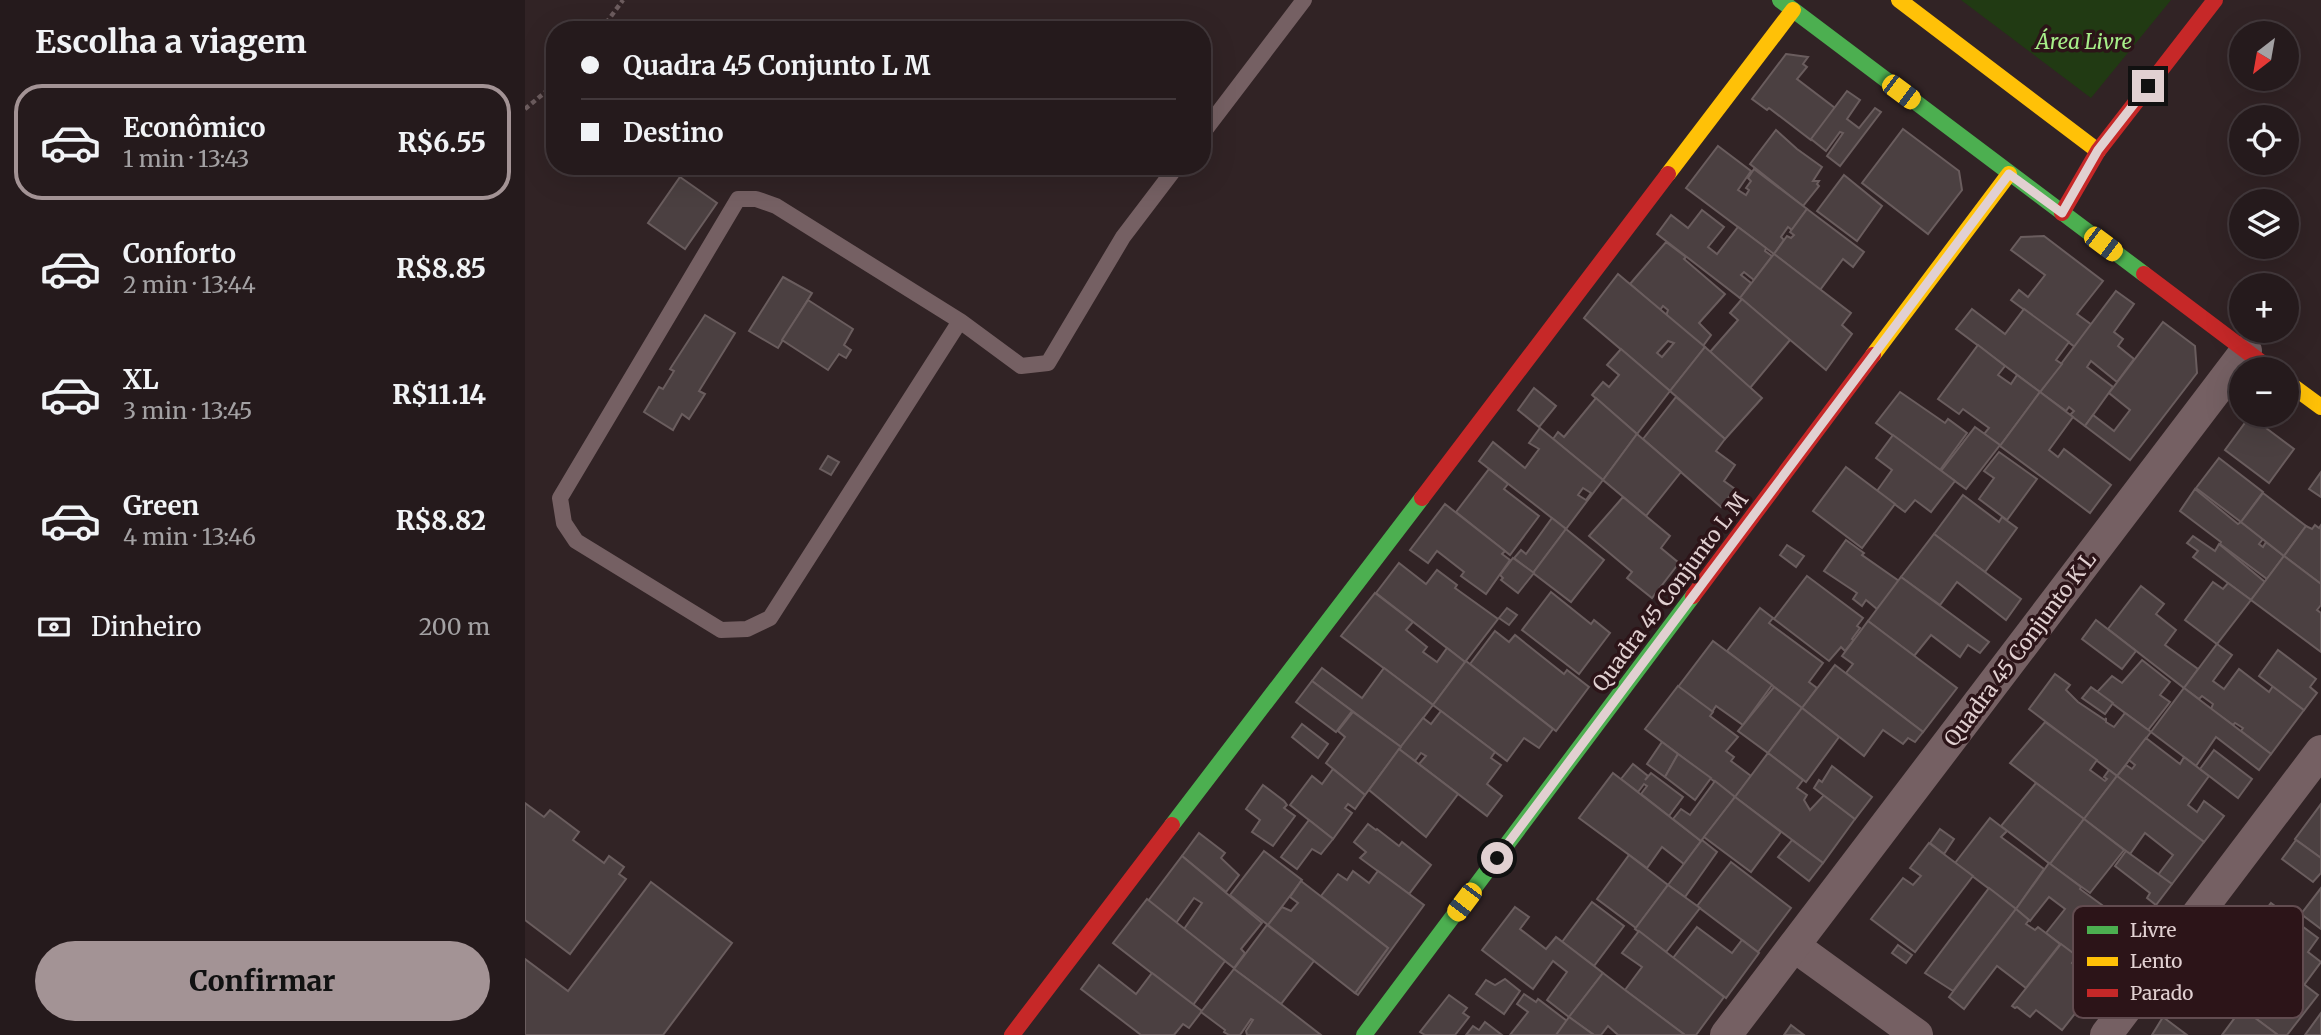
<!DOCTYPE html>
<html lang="pt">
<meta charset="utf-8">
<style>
body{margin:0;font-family:Merriweather,serif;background:#312729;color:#f1f3f6;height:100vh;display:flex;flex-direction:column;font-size:26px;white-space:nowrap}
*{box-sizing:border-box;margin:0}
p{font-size:23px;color:#a3a1a3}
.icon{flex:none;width:38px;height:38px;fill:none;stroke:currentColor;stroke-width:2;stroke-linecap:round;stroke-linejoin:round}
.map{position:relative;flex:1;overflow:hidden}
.side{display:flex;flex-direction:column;background:#251a1c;width:525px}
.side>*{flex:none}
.top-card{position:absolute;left:21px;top:21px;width:665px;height:154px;border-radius:28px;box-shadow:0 7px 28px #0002,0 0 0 2px #42383b;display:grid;align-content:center;height:154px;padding:0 35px;background:#251a1c}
.needle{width:46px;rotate:211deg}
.tools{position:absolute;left:1704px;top:21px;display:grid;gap:14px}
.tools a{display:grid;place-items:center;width:70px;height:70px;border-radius:50%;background:#251a1c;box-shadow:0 7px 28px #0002,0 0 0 2px #42383b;font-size:35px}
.end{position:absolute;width:32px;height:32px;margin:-16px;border:9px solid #e1d0d1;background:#111;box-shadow:0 0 0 4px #111}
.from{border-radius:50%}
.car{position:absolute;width:21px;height:42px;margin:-21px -10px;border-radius:9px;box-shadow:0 0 5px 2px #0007;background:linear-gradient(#f5c518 24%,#345 0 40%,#f5c518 0 76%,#345 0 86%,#f5c518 0)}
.top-card b{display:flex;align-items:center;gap:24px;height:66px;font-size:26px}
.top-card b+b{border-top:2px solid #42383b}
.top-card i{width:18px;height:18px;background:#f1f3f6}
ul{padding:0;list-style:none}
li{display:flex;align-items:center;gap:21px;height:116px;margin:0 14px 10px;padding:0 21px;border:4px solid transparent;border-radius:28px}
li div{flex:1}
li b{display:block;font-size:26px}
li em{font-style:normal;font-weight:800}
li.active{border-color:#a39395}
li>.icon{width:63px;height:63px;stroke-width:1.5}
h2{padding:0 35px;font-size:32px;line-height:84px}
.pay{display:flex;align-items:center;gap:18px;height:77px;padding:0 35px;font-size:26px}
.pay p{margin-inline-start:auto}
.action{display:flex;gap:14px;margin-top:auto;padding:14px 35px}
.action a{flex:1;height:80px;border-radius:42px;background:#a39395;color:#111;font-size:28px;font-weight:800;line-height:80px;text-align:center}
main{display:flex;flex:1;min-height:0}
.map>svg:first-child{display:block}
.green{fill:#213a13}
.building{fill:#4b4041;stroke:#6a5d5e;stroke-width:2;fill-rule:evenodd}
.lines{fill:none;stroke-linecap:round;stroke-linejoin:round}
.path{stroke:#6c5c5e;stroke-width:4.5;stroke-dasharray:5 3.5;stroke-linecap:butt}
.lane{stroke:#756063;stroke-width:16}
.street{stroke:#756063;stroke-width:32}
.fast{stroke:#4caf50;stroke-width:16}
.slow{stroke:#ffc107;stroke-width:16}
.jam{stroke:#c62828;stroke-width:16}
.route{stroke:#e1d0d1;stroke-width:9}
.labels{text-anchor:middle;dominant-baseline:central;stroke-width:7;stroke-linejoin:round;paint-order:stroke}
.park-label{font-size:21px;font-style:italic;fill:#a7ef89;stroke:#2c1418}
.street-label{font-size:21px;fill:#e1d0d1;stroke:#2c1418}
.key{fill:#2c1418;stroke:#624c50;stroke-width:2}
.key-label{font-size:19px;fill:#e1d0d1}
</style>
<main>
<section class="side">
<h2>Escolha a viagem</h2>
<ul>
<li class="active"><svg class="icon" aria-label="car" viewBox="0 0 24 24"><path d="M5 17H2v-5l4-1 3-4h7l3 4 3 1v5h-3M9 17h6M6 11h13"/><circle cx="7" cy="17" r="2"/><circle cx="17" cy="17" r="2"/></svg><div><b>Econômico</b><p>1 min · 13:43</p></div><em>R$6.55</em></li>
<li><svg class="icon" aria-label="car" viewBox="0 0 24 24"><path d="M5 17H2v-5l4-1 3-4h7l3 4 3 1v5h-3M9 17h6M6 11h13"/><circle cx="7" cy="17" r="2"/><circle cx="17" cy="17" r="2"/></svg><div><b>Conforto</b><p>2 min · 13:44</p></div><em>R$8.85</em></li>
<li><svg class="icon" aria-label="car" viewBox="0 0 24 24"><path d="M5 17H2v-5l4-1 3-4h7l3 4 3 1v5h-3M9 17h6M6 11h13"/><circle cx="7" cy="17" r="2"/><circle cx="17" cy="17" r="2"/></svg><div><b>XL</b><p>3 min · 13:45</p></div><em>R$11.14</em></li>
<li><svg class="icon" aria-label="car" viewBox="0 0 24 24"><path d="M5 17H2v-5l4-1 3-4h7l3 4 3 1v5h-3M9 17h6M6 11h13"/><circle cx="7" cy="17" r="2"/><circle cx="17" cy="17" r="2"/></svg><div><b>Green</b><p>4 min · 13:46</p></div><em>R$8.82</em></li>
</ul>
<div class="pay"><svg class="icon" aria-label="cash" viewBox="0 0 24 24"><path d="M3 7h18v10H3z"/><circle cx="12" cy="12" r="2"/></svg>Dinheiro<p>200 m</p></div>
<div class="action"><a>Confirmar</a></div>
</section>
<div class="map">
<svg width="1796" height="1035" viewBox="0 0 1796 1035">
<rect width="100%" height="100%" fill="#312325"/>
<!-- green -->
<polygon class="green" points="1436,0 1646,0 1566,98"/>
<!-- building -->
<g class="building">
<polygon points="1261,54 1283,57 1278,64 1282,67 1272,79 1310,108 1286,140 1244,108 1242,110 1227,99"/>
<polygon points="1322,91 1335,100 1322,119 1334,128 1350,108 1356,112 1315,166 1302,156 1318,133 1315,132 1301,151 1286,139"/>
<polygon points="1378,129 1434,171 1437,190 1403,234 1337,183"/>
<polygon points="1251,130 1272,149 1297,167 1288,181 1294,181 1292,184 1294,186 1278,206 1225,164"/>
<polygon points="1193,146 1226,171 1213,190 1221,195 1224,190 1221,188 1226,181 1223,178 1229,169 1282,209 1267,230 1263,227 1256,237 1259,240 1249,254 1161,188"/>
<polygon points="1319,175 1357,206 1332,241 1292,211"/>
<polygon points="155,177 192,203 160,249 123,223"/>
<polygon points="1282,209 1339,252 1328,267 1318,259 1295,290 1249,254 1262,236 1266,238 1269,235 1265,232"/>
<polygon points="1177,210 1199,227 1183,247 1192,254 1213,227 1241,248 1240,251 1247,256 1229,280 1219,272 1216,275 1226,283 1215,298 1132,234 1146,215 1163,228"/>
<polygon points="1519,236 1578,281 1552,314 1567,325 1550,347 1486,300 1494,290 1503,297 1520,275 1486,250 1496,237"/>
<polygon points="1141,242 1161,257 1159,259 1200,294 1174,323 1186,335 1178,346 1141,316 1143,310 1138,306 1135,310 1105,284"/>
<polygon points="1249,254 1326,313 1317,325 1327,334 1301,370 1215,298"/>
<path d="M1093,274L1180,347L1145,391L1059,318ZM1143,341L1149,343L1137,357L1132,353Z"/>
<polygon points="258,277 287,293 253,348 224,331"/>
<polygon points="1591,291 1609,304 1589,332 1598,339 1593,346 1609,359 1592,382 1566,361 1562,367 1588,387 1560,426 1545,415 1549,411 1544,407 1541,411 1515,392"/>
<polygon points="1217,299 1265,340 1225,388 1185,352 1213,320 1205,313"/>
<polygon points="283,300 328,329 319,345 326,350 321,358 314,354 303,370 257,340"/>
<polygon points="1447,309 1480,334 1499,309 1544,342 1531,360 1537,364 1515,392 1431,329"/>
<polygon points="180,315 210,333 174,391 180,394 164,419 157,414 148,430 119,412 134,387 138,389 149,371 145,369"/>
<polygon points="1638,322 1670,346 1672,373 1605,460 1560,426 1568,415 1589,431 1605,410 1584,393"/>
<polygon points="1453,345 1480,366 1473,375 1486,384 1492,375 1515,392 1475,446 1459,434 1464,428 1438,409 1434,414 1413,399"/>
<polygon points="1180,347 1237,398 1200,439 1145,391"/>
<polygon points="1096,349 1145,391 1112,434 1067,395 1078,382 1084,387 1094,375 1082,365"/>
<polygon points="1009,388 1031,406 1014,427 993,410"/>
<polygon points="1375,392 1420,423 1423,419 1442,433 1415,470 1351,423"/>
<polygon points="1515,392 1548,417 1524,450 1533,457 1539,449 1586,485 1565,513 1475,446"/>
<polygon points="1151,397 1200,439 1191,451 1210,465 1199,481 1210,489 1196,507 1118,439"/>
<polygon points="1071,398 1112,434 1078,480 1028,439 1033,432 1039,437"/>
<polygon points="1725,416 1769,449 1744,483 1700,450"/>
<polygon points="1450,427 1475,445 1441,489 1416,471"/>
<path d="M1015,428L1078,480L1041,529L954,461L968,442L1000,468L1014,449L1004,443ZM1058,488L1066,493L1061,500L1053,495Z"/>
<polygon points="1112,434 1156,472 1121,516 1078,480"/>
<polygon points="1368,435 1430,481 1406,512 1390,500 1380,512 1352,491 1367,470 1351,458"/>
<polygon points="1474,452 1512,479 1482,520 1454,499 1469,478 1459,471"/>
<polygon points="303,456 314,462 306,475 295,469"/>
<polygon points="1694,458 1738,492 1716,522 1671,488"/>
<polygon points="1321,467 1370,504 1337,548 1288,511"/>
<polygon points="964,469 983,484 979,489 1014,516 985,555 931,512"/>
<polygon points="1796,472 1796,497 1784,489"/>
<polygon points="1670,489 1713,524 1716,522 1738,539 1734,544 1738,547 1741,542 1759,556 1742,579 1695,544 1696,542 1655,511"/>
<polygon points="1738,493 1781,526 1759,556 1716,522"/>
<polygon points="1438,495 1474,522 1477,517 1492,528 1460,572 1409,534"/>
<polygon points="1098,497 1145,536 1136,548 1154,563 1127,598 1102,578 1107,572 1064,536"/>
<polygon points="920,504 980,551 977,554 985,560 961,594 936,576 939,572 912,551 903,563 885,550"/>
<polygon points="1027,518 1041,529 1008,573 989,558 996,550 1001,554"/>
<polygon points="1790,525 1794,528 1796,525 1796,584 1759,556 1781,526 1787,529"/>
<polygon points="1041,529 1079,560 1046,602 1008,573"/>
<polygon points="1409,534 1496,599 1481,620 1432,582 1415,605 1376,577"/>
<polygon points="1668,536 1690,551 1694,544 1740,582 1726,600 1668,557 1673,551 1662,543"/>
<polygon points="1321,540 1339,553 1337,555 1374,581 1352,609 1341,600 1337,606 1328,599 1332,593 1299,571"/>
<polygon points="1262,545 1279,556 1271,567 1255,555"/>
<polygon points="1759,556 1796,584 1796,605 1792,610 1796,613 1796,652 1726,600"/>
<polygon points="988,558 1009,573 993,593 976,580 978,578 975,575"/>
<polygon points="874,563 901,584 912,570 932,585 930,588 973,619 940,662 851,593"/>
<polygon points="1282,576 1338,618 1332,626 1335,628 1327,639 1329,640 1320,651 1316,647 1304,661 1249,619"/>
<polygon points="1376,577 1464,642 1455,653 1443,645 1435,657 1406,635 1389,656 1343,621"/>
<polygon points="1688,582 1698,589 1703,583 1726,600 1692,644 1660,620"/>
<polygon points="1616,586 1639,604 1631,614 1651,630 1640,645 1673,669 1659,688 1583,629"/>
<polygon points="1026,592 1066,624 1069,620 1085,633 1054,674 997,630"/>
<polygon points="850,593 888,622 881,630 902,647 898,652 912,662 922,648 940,662 908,705 816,636"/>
<polygon points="982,608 992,615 984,625 974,618"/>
<polygon points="1235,608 1248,618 1244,623 1298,663 1284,682 1292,688 1277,708 1202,651"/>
<polygon points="1571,620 1611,651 1597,669 1557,639"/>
<polygon points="1343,621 1432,688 1398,732 1321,673 1328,664 1317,656"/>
<polygon points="970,631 984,642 990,635 1039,674 1042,670 1064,687 1031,731 945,664"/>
<polygon points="1188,641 1247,685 1218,725 1191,706 1187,712 1153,687"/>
<polygon points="1692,644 1707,655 1688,681 1699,689 1714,669 1744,692 1748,686 1779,710 1746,754 1716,731 1718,728 1710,723 1708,725 1686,709 1688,704 1677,696 1674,699 1659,688"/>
<polygon points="1753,650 1791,679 1785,687 1792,693 1779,710 1734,676"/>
<polygon points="1617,660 1645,682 1635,695 1645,702 1623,730 1572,692 1587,676 1597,683"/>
<polygon points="941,661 1028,729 1014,748 999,738 982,761 908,705"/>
<polygon points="1310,665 1398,732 1390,742 1383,738 1378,744 1358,730 1339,756 1277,708"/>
<polygon points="797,668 837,698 859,668 908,705 876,747 787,681"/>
<polygon points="1530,674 1545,685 1541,690 1553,702 1580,720 1581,718 1581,722 1589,727 1600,713 1626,732 1592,776 1504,709"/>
<polygon points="787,681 827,711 811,732 771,702"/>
<polygon points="1153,686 1188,712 1185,716 1213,737 1201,751 1209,757 1206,761 1226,776 1210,797 1120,729"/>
<polygon points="1249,687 1277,708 1243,753 1213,731"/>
<polygon points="1566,687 1588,703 1580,714 1557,698"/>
<polygon points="1659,688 1746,754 1734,770 1691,737 1671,766 1626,732"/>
<polygon points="1277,708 1314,737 1281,782 1243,753"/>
<polygon points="916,711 970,752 966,758 976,765 962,784 977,796 962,816 894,764 901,756 896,753 890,761 874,749 898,718 906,724"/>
<polygon points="828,712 876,747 840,795 801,763 820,737 813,731"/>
<polygon points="1520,722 1572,760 1565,770 1580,781 1582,779 1579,777 1584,770 1592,776 1559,819 1485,763"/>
<polygon points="777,724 803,744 793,758 767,737"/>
<polygon points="1621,738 1655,764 1659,757 1684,776 1663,805 1672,812 1679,801 1699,816 1679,842 1592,776 1601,765 1607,769 1610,765 1604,760"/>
<polygon points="1137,742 1153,754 1140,777 1122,764"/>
<polygon points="874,749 933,794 901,837 844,790"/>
<polygon points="1689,750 1727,779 1713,798 1675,769"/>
<polygon points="1243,753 1278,780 1272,788 1282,795 1279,800 1285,810 1299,795 1330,819 1298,863 1210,797"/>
<polygon points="1153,754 1186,778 1170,800 1140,777"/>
<polygon points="1108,764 1123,776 1120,780 1126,773 1158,797 1144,816 1116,794 1122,786 1119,784 1113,792 1096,779"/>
<polygon points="1307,766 1347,797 1330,819 1289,788 1294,780 1297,782"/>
<polygon points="808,769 840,795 830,809 823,804 820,808 827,813 808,839 765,805 787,776 797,784"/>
<polygon points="1088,773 1176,841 1159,864 1137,847 1122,868 1054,818"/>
<polygon points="1592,776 1679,842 1647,884 1633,875 1648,855 1620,833 1605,854 1559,819"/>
<polygon points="1190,781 1210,797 1176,841 1148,819 1156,809 1165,815"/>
<polygon points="1511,783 1559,819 1525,864 1476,826"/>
<polygon points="738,785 759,801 762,805 759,808 770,816 748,846 727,832 735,820 721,809"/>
<polygon points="1210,797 1256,832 1226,872 1179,837"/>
<polygon points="0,803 19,817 25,810 54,832 48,840 79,863 84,856 99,867 94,874 101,879 45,954 0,920"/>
<polygon points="1796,804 1796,858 1770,839"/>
<polygon points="1465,818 1482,831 1476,837 1519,869 1491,909 1430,863"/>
<polygon points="1559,819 1599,850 1565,893 1525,864"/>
<polygon points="784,820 808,839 796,854 787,849 772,869 756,857"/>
<polygon points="843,824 851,830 852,829 874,846 877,842 906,865 884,894 835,858 841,852 829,842"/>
<polygon points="1415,829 1429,839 1419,854 1405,843"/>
<polygon points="674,833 700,853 696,858 714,875 701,892 657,856"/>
<polygon points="1177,840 1192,852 1160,897 1143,885"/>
<polygon points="1267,840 1298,863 1284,881 1253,857"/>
<polygon points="1771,840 1796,858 1796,873 1788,882 1757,859"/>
<polygon points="1404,843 1448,876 1390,952 1346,919 1378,878 1388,885 1396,876 1385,868"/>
<polygon points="739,851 777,880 743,925 705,895"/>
<polygon points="1601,851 1647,884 1631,905 1622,898 1625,893 1590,866"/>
<polygon points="1104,855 1143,885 1111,928 1072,899"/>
<polygon points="657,856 737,923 716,949 720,953 709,968 659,929 677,903 669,898 651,923 623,901"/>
<polygon points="1206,862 1266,908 1233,952 1172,906"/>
<polygon points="1524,863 1556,887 1555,889 1599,921 1600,919 1615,930 1579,977 1521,933 1540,909 1524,897 1505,921 1491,909"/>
<polygon points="828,871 844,883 853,871 899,905 833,995 830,993 863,948 796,896 813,874 822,880"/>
<polygon points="776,881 863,948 830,993 743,925 757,907 766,911 773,903 765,897"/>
<polygon points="126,882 207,943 138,1035 0,1035 0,959 43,991"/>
<polygon points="1143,885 1175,908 1141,952 1110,929"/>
<polygon points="1464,888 1491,909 1428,991 1400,973"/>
<polygon points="1796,888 1796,929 1776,914"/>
<polygon points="622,899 700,961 668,1005 588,943"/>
<polygon points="1067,902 1099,926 1069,966 1037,942"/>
<polygon points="1746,903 1793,938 1783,952 1796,962 1779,985 1719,939"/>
<polygon points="990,907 1004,917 995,929 1021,949 1031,937 1078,973 1044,1017 1022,1000 1042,972 1028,961 1008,989 957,950"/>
<polygon points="1491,909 1504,920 1501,924 1510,930 1513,927 1535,944 1501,988 1472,966 1439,1009 1424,997"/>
<polygon points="742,925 789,961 756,1004 709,969"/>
<polygon points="1172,927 1207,953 1217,940 1234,953 1201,998 1148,958"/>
<polygon points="1114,931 1199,997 1171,1035 1160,1035 1100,990 1117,967 1097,953"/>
<polygon points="1536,944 1552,956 1547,963 1556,970 1561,963 1579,977 1537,1030 1511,1010 1505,1017 1492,1007 1490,1008 1487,1006"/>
<polygon points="1373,945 1387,955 1381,963 1367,953"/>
<polygon points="574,965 611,994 627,973 677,1011 664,1028 658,1024 649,1035 616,1035 556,989"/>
<polygon points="709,969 756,1004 796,1035 722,1035 721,1031 728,1020 726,1019 715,1035 704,1035 699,1032 700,1030 676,1012"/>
<polygon points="1760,970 1793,995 1762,1035 1753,1035 1718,1009 1727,997 1735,1002"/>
<polygon points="1078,973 1100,990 1160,1035 1093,1035 1083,1026 1076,1035 1069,1035 1044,1017"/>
<polygon points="980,979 995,991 979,1014 951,994 961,980 970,985"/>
<polygon points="1678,979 1717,1008 1709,1019 1696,1010 1700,1005 1695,1001 1689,1010 1668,994"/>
<polygon points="999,994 1011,1002 1013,999 1042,1021 1031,1035 985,1035 1003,1012 992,1004"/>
<polygon points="924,995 942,1008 938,1013 944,1017 930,1035 900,1035 895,1032"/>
<polygon points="1717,1008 1718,1009 1753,1035 1697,1035"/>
<polygon points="1796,1013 1796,1035 1780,1035"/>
<polygon points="1044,1017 1069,1035 1031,1035"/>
<polygon points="1638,1017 1662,1035 1627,1035"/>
<polygon points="960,1022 977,1035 941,1035 948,1026 954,1030"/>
<polygon points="1266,1025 1279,1035 1259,1035"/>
</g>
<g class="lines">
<!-- path -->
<g class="path">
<polyline points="76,30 98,0"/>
<polyline points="0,109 30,84"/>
</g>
<!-- lane -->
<g class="lane">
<polyline points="677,134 779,0"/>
<polyline points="435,321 245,618 222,629 196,630 51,541 39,523 35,498 213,199 231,199 251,206 435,321 496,366 523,363 598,237 652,166"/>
</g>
<!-- street -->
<g class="street">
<polyline points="1269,946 1392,1035"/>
<polyline points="1201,1035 1721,351"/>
<polyline points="1581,1035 1796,751"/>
</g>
<!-- fast -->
<g class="fast">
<polyline points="1255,0 1619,274"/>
<polyline points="647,825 897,498"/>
<polyline points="839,1035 1168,596"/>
</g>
<!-- slow -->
<g class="slow">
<polyline points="1374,0 1573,151"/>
<polyline points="1143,174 1268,10"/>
<polyline points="1348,355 1484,174"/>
<polyline points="1762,382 1796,407"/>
</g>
<!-- jam -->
<g class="jam">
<polyline points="1537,213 1573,151 1690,0"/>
<polyline points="1619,274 1745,369"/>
<polyline points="897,498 1143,174"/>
<polyline points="1168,596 1348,355"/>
<polyline points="487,1035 647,825"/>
</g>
</g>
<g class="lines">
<!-- route -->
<polyline class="route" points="972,858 1484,174 1537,213 1573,150 1623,86"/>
</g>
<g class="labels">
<!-- park labels -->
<g class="park-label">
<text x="1559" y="41">Área Livre</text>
</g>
<!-- street labels -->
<g class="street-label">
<text transform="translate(1145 592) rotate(-53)">Quadra 45 Conjunto L M</text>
<text transform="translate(1495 649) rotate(-53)">Quadra 45 Conjunto K L</text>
</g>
</g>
<!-- legend -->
<rect x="1548" y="906" width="230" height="112" rx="10" class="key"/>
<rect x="1562" y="926" width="31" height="8" fill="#4caf50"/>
<rect x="1562" y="957" width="31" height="9" fill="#ffc107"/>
<rect x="1562" y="989" width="31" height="8" fill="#c62828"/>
<g class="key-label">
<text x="1605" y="937">Livre</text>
<text x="1605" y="968">Lento</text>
<text x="1605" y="1000">Parado</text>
</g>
</svg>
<div class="tools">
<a><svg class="needle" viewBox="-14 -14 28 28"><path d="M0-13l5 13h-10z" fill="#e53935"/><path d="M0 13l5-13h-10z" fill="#a3a1a3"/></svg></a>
<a><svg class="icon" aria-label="locate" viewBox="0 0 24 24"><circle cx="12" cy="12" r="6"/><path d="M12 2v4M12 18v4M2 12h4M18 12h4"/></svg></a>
<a><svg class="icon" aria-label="layers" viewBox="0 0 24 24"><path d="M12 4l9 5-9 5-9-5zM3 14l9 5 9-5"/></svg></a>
<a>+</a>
<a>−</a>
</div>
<i class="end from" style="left:972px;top:858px"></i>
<i class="end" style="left:1623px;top:86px"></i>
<i class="car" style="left:1376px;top:92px;rotate:127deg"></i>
<i class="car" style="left:1578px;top:244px;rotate:127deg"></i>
<i class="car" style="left:939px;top:902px;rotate:217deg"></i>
<div class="top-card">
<b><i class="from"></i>Quadra 45 Conjunto L M</b>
<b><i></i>Destino</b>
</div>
</div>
</main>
